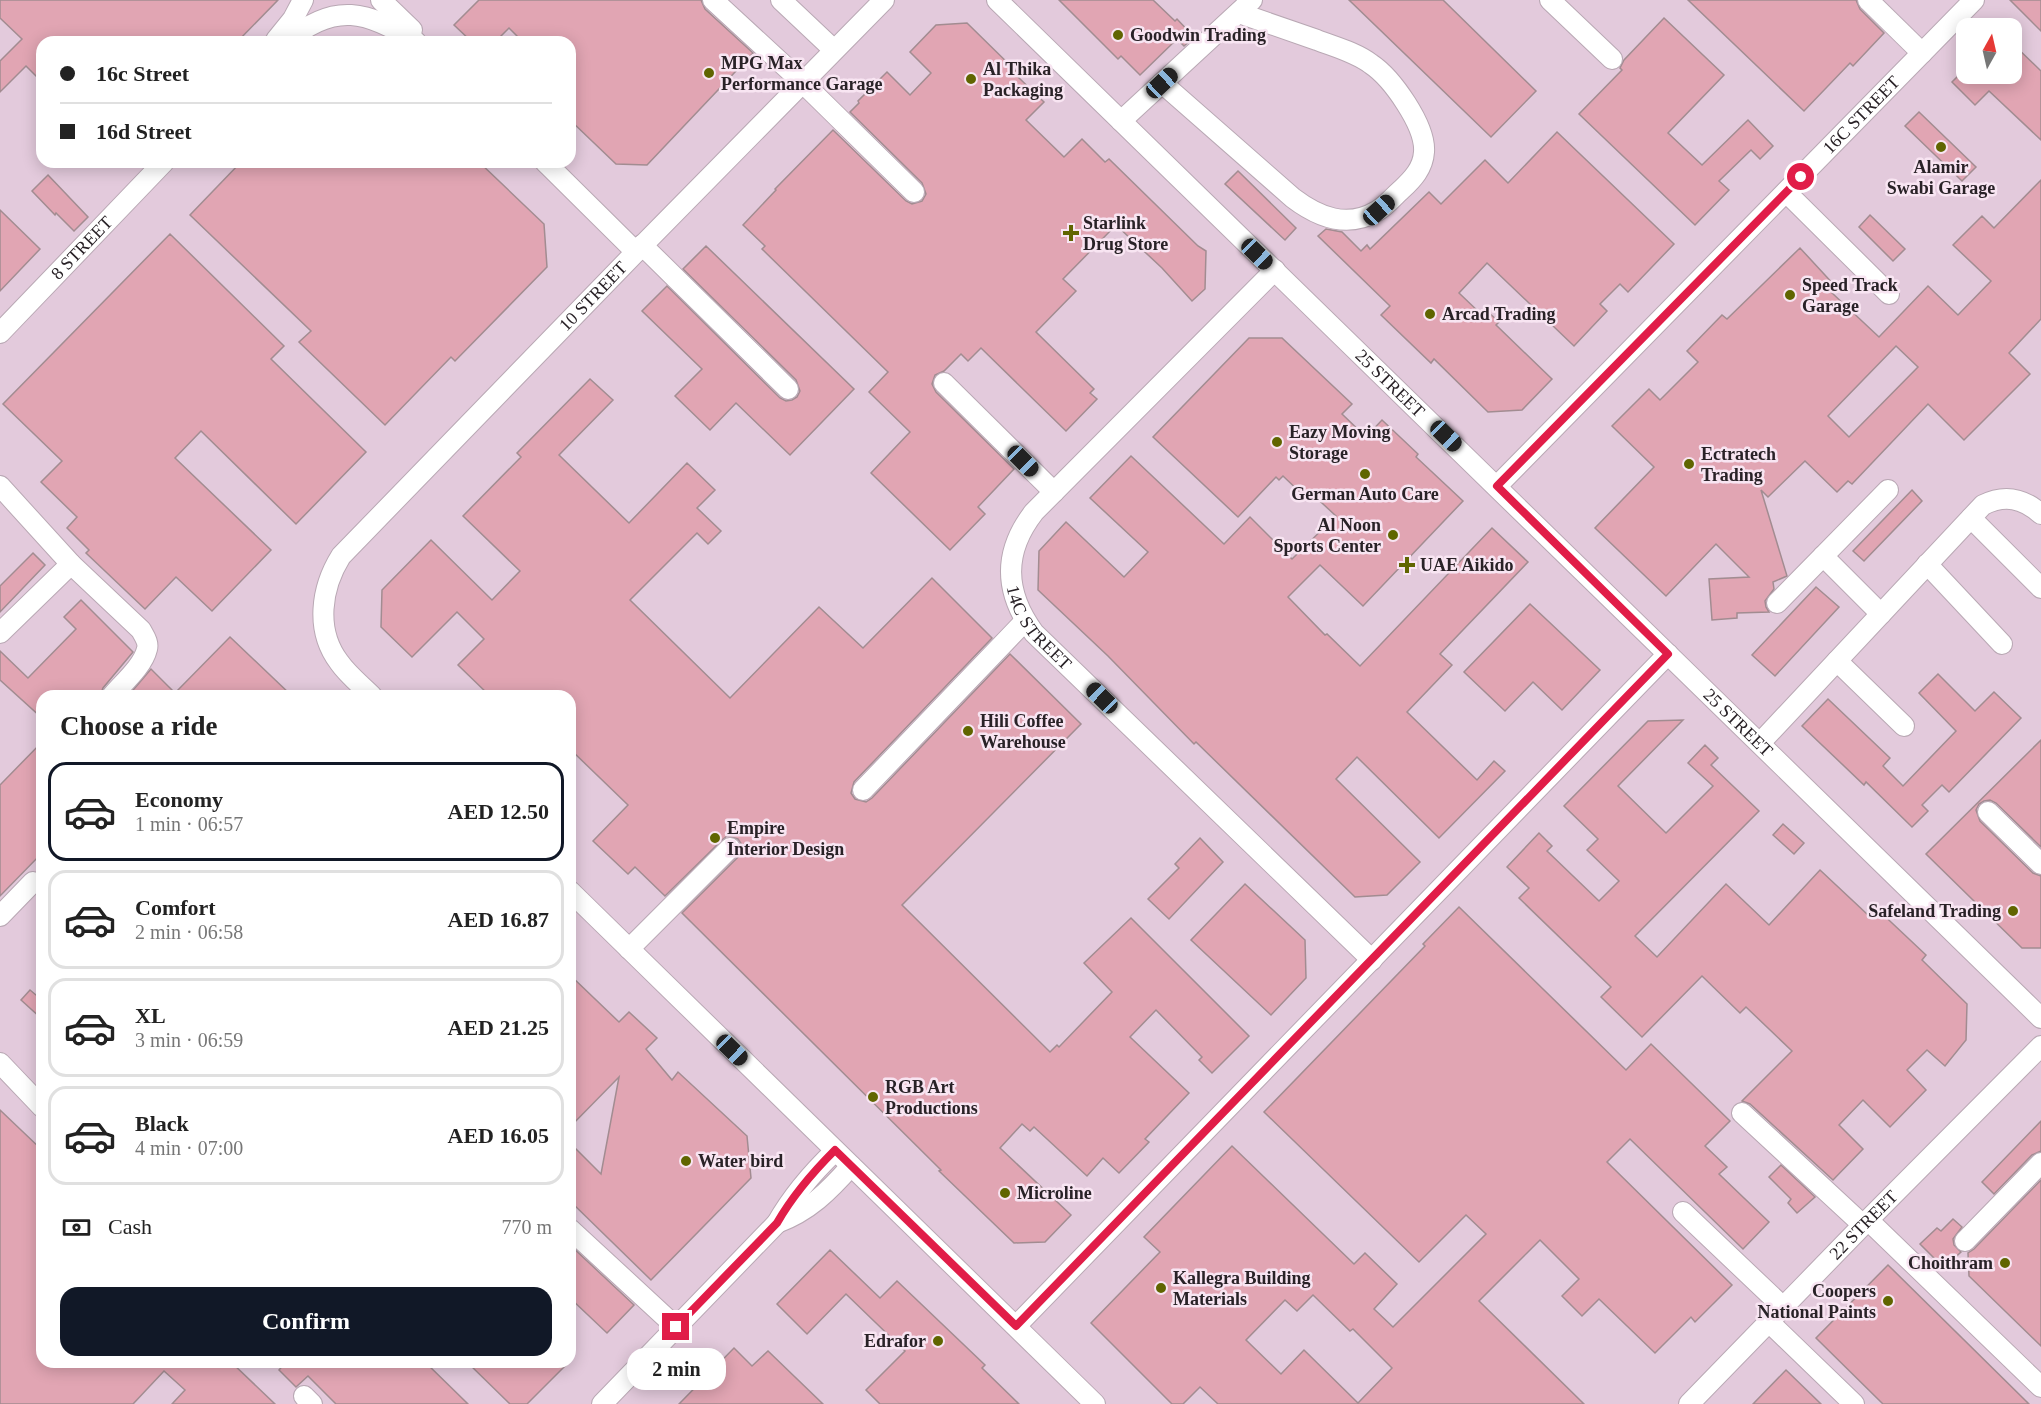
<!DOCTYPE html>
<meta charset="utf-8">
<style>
body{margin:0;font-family:Georgia,serif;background:#f2f2f2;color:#222;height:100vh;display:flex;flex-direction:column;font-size:22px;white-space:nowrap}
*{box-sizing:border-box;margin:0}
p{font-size:20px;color:#767676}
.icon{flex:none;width:33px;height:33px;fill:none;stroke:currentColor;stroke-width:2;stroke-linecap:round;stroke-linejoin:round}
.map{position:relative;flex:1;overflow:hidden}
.panel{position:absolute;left:36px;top:690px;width:540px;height:678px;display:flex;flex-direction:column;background:#fff;border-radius:18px;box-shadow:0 3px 15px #0003}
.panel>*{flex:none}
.guide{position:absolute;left:36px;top:36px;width:540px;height:132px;border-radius:18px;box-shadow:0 3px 15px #0003;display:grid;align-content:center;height:132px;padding:0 24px;background:#fff}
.needle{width:39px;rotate:8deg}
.tools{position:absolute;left:1956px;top:18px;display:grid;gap:12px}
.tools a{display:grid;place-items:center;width:66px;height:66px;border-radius:12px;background:#fff;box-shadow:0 3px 15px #0003;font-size:30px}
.end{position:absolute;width:27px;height:27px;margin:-14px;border:8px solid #e11d48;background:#fff;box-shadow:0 0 0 3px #fff}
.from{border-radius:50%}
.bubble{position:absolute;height:42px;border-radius:18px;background:#fff;box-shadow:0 3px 15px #0003;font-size:20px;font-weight:700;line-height:42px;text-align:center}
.car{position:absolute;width:18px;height:36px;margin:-18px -9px;border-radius:8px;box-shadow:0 0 4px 2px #0007;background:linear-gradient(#222 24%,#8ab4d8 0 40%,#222 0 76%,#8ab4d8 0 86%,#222 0)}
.guide b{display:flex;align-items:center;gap:21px;height:57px;font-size:22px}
.guide b+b{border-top:2px solid #e0e0e0}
.guide i{width:15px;height:15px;background:#222}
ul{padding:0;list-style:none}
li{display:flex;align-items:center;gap:18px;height:99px;margin:0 12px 9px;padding:0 12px;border:3px solid #e0e0e0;border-radius:18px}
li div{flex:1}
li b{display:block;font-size:22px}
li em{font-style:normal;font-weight:700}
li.on{border-color:#111827}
li>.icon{width:54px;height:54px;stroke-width:1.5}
h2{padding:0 24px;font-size:27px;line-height:72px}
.pay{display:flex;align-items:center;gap:15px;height:66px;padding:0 24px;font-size:22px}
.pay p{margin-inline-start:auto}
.button{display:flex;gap:12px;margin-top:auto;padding:12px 24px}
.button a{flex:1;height:69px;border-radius:18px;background:#111827;color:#fff;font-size:24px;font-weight:700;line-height:69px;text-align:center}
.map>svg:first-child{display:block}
.built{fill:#e3cadc;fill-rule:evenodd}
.building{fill:#e1a5b3;stroke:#a28c91;stroke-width:1.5;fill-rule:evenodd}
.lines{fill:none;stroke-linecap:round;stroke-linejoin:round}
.minor-casing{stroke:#b9a8b4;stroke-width:22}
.minor{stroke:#fff;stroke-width:20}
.route{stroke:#e11d48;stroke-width:8}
.poi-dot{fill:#606500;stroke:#f8e5f2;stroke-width:2}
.labels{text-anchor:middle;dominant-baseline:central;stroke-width:5;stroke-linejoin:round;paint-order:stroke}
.poi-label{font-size:18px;font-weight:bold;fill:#292227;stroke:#f8e5f2;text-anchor:start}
.street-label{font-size:18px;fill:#292227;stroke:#f8e5f2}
</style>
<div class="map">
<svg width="2041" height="1404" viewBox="0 0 2041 1404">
<rect width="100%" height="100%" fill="#ebd8e5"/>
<!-- built -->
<path class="built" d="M0,0H2041V1404H0ZM1966,28H2012V74H1966ZM42,42H570V162H42ZM42,696H570V1362H42Z"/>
<!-- building -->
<g class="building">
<polygon points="0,0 278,0 237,42 42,42 42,82 26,66 0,92 0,61 22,39 0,18"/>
<polygon points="479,0 701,0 705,9 753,53 647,165 616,164 570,120 570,42 523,42 509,28 495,42 472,42 454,25"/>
<polygon points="1059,0 1153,0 1175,21 1177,19 1194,37 1184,46 1177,39 1140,75 1121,56 1118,59"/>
<polygon points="1349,0 1443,0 1536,91 1491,137"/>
<polygon points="1688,0 1856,0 1860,9 1884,33 1853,66 1850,63 1804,111"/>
<polygon points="2010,0 2041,0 2041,31"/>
<polygon points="1664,18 1724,75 1668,133 1702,165 1748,120 1773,146 1760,159 1751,150 1719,181 1729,190 1695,225 1579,114 1622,70 1620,68 1624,60"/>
<polygon points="967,23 1020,75 1018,77 1044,102 1026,120 1064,157 1082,139 1105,162 1109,159 1198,246 1206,251 1205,289 1192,301 1162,268 1116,225 1063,279 1076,291 1036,332 1094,389 1090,393 1097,399 1066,431 981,348 968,361 961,354 944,371 935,375 932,384 936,392 1014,469 978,507 985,514 950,550 871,473 910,432 869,392 888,372 762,249 765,246 743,225 776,190 775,189 833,130 906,201 912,204 922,201 926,194 922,183 850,112 859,103 858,101 887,72 910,95 931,73 910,52 936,25"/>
<polygon points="2012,43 2041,71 2041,140 1989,91 1975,105 1952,82 1965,69 1966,74 1977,82 1985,74 2012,74"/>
<polygon points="1919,112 1976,167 1962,181 1905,126"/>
<polygon points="1557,132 1674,244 1628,292 1620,284 1600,304 1607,311 1574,346 1487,263 1459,293 1482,315 1486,310 1499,322 1496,325 1552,379 1522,410 1488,412 1434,359 1431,363 1381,315 1390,306 1318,236 1326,229 1342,232 1361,251 1367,245 1370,249 1429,192 1441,204 1485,160 1508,183"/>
<polygon points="241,162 479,162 544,224 547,267 455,361 451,357 385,425 299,342 311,331 190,215"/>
<polygon points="1238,171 1296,228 1285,240 1225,184"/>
<polygon points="48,175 88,217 74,231 56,213 55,215 32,191"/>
<path d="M2041,180V319L2009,353L2030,374L1964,440L1928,404L1852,484L1848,481L1837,492L1805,461L1768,497L1761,490L1787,576L1773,582L1774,589L1765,601L1766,607L1769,612L1737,613V618L1712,620L1709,579L1749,577L1716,544L1666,596L1595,528L1654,467L1612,426L1649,389L1660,400L1698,362L1687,351L1722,315L1727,319L1800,248L1836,287L1831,292L1879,337L1928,286L1958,315L1991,281L1953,245L1982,216L1994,228ZM1896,346L1918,367L1849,437L1828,416Z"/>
<polygon points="0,210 40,249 0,291"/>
<polygon points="1870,215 1905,249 1893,261 1859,227"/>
<polygon points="170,234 284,346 271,359 366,452 296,524 201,431 175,458 271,550 212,611 176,577 145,609 86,553 89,550 67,528 77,517 41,482 62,461 3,404"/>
<polygon points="706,246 854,389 790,455 736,403 710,430 675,396 702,369 642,311 667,286 780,398 786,401 792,400 797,397 800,391 796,380 683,269"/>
<polygon points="1249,338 1282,338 1352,404 1342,414 1366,437 1382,420 1418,454 1416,457 1463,501 1363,606 1320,565 1288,597 1325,635 1327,634 1360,666 1492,528 1528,562 1440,654 1452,665 1407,712 1477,780 1494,761 1505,771 1439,838 1357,757 1336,779 1420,862 1387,895 1355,897 1196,742 1194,744 1108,656 1038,590 1039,551 1066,522 1124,577 1148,552 1090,498 1131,456 1224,544 1250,517 1292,559 1336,516 1309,491 1304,496 1283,476 1279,480 1276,477 1238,517 1153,437"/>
<polygon points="590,379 613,400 559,455 629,523 687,463 715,490 697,508 721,531 708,544 697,533 630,600 730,698 819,607 863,648 932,578 992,638 854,782 851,793 855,799 866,802 872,798 1010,654 1081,724 902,905 1050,1052 1057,1045 1059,1047 1112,992 1084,963 1131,918 1249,1036 1212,1073 1199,1060 1202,1057 1156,1010 1130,1037 1189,1093 1145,1139 1149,1142 1119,1173 1103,1158 1087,1176 1034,1127 1030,1131 1022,1124 1000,1148 1071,1215 1045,1242 1014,1243 939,1171 941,1170 682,913 739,856 742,845 738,839 727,836 722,840 665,896 635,867 628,874 593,841 628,805 570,749 570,696 490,696 458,665 484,639 457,612 412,657 381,627 382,590 431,540 492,600 520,571 463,516 521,457 517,453"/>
<polygon points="1912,490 1922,501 1864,561 1853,551"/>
<polygon points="33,553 45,565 0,612 0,586"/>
<polygon points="1816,587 1839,607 1775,676 1752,655"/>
<polygon points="81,600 133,652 103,688 100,696 42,696 42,718 0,680 0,651 28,678 76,629 64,617"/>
<polygon points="1530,604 1600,670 1562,710 1533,682 1505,711 1464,672"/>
<polygon points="230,637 292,696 128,696 151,669 175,693"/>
<polygon points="1938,674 1975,711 1994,692 2021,718 1949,792 1942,785 1922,805 1928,811 1912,827 1866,782 1864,785 1802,726 1828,699 1890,758 1883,766 1903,786 1956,731 1919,693"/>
<polygon points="1683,720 1618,786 1666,833 1713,786 1688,763 1705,745 1718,758 1711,765 1759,811 1635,936 1657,957 1726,884 1769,925 1820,870 1867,914 1875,907 1926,955 1922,960 1967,1004 1966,1040 1945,1066 1927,1050 1907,1070 1926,1090 1890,1127 1863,1100 1839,1125 1863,1149 1833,1180 1750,1104 1742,1101 1792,1051 1746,1007 1740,1013 1702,976 1642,1037 1601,997 1611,987 1519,898 1529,888 1507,867 1539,833 1552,846 1547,851 1599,901 1619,881 1587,850 1598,839 1564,806 1648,721"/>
<polygon points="2041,740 2041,847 1996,803 1990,800 1984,801 1979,804 1976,810 1980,821 2033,873 2041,876 2041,948 2022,948 1926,854"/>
<polygon points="42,742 42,853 0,896 0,785"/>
<polygon points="1783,824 1804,843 1794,854 1773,835"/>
<polygon points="1200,838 1223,862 1169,919 1148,899 1179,868 1175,864"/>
<polygon points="1245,884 1305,940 1306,978 1271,1015 1191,940"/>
<path d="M1459,907L1626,1070L1651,1044L1730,1121L1705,1146L1727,1167L1719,1174L1769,1222L1743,1249L1630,1139L1607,1162L1732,1285L1695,1322L1691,1317L1655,1353L1599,1299L1582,1316L1562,1296L1579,1279L1540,1240L1479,1301L1584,1404H1218L1200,1387L1183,1404H1172L1091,1323L1160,1252L1144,1237L1232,1146L1354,1264L1365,1253L1397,1284L1374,1309L1393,1327L1486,1234L1466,1215L1419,1262L1264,1112L1425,946L1423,944ZM1313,1295L1350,1331L1353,1329L1392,1368L1358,1403L1304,1350L1281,1374L1246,1340L1285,1300L1297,1311Z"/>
<polygon points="570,975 619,1022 629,1012 657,1038 646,1049 672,1080 678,1072 747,1136 751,1178 651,1280 570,1201 570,1143 601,1174 619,1077 570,1127"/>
<polygon points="30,990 42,1000 42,1019 21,1000"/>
<polygon points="0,1110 42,1150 42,1362 231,1362 275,1404 172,1404 185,1390 164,1371 133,1404 0,1404"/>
<polygon points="2041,1121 2041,1151 2032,1155 1994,1194 1982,1182"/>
<polygon points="1781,1165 1815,1197 1797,1213 1788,1203 1791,1199 1769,1177"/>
<polygon points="2041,1180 2041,1346 1969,1276 1968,1253 1974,1249"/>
<polygon points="1953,1219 1962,1227 1953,1239 1954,1245 1961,1252 1944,1268 1920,1244 1937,1228 1941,1231"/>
<polygon points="570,1245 634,1305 607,1333 570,1298"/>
<polygon points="830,1250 880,1298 897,1281 985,1365 982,1368 1019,1404 880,1404 866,1390 905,1351 846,1294 807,1334 777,1304"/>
<polygon points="1888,1265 2029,1404 1883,1404 1816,1338"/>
<polygon points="734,1348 752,1366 768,1351 823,1404 679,1404"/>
<polygon points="286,1362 425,1362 468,1404 336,1404 308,1376 296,1387 279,1370"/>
<polygon points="467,1362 569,1362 527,1404 510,1404"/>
<polygon points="1786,1370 1821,1404 1753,1404"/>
</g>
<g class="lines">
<defs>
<g id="minor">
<polyline points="381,0 412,30"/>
<polyline points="713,0 802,82 914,192"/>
<polyline points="781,0 834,50"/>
<path id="s1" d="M997,0L2041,1018"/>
<polyline points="1550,0 1612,59"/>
<polyline points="1868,0 1922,53"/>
<polyline points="276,40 293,19 303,0"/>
<path d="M287,42C334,1 368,11 416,42"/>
<path d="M1162,83L1293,198C1318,217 1347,229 1377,211C1386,206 1393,197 1401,190C1413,179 1423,168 1424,152C1426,126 1392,78 1371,64C1355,52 1335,47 1317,40C1291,31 1265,22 1239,13"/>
<polyline points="1121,121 1252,0"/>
<polyline points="545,162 636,252"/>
<polyline points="1786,192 1889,294"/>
<polyline points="642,245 788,389"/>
<path id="s2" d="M1275,270L1034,512C1003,552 1004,592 1034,633L1372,960"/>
<path id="s3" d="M0,333L164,162"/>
<polyline points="944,383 1054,492"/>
<path d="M0,486L71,564L141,630C144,636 149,642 147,649C143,666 123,683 112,696"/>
<path id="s4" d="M1497,486L1974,0"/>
<polyline points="1971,518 2041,588"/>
<polyline points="1823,556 1881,614"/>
<polyline points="1927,564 2002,644"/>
<polyline points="1777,603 1888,490"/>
<polyline points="0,633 71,564"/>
<polyline points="1837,661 1904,726"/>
<path id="s5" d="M372,696C361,685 348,675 339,662C315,630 321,588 341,556L636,252L884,0"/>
<path d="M1760,743L1983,505C2005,494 2023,498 2041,514"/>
<polyline points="863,790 1025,621"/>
<polyline points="1988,812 2041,864"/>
<polyline points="570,891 1095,1404"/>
<polyline points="0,916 33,882"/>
<polyline points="629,949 730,848"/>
<polyline points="0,1063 42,1107"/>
<polyline points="1742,1113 1863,1225"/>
<polyline points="1683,1212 1783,1307"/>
<polyline points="1868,1220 2041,1387"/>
<path d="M777,1223C809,1211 829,1191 851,1166"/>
<polyline points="570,1229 676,1327"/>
<polyline points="1965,1241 2041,1163"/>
<polyline points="1769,1322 1854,1404"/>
<polyline points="1016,1326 1668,654"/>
<polyline points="304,1396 312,1404"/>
<path d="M602,1404L777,1223C793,1195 812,1173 835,1151"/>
<path id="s6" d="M1689,1404L1863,1225L2041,1046"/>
</g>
</defs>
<!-- minor casing -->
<use href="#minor" class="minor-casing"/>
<!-- minor -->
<use href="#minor" class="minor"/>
</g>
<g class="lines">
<!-- route -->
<path class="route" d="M676,1327L777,1223C793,1195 812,1173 835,1150L1016,1326L1668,654L1497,486L1801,177"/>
</g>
<!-- markers -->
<g class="poi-dot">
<circle cx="1118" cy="35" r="6"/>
<circle cx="709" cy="73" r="6"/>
<circle cx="971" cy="79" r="6"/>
<circle cx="1941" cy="147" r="6"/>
<path d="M1068 224h6v6h6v6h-6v6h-6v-6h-6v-6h6z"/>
<circle cx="1790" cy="295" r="6"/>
<circle cx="1430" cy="314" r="6"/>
<circle cx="1277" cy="442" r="6"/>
<circle cx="1689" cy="464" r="6"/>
<circle cx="1365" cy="474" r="6"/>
<circle cx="1393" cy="535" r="6"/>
<path d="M1404 556h6v6h6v6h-6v6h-6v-6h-6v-6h6z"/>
<circle cx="968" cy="731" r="6"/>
<circle cx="715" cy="838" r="6"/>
<circle cx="2013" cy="911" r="6"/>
<circle cx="873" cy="1097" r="6"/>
<circle cx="686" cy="1161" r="6"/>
<circle cx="1005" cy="1193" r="6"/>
<circle cx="2005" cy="1263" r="6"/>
<circle cx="1161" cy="1288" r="6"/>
<circle cx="1888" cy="1301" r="6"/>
<circle cx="938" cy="1341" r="6"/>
</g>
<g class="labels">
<!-- poi labels -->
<g class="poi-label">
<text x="1130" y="35">Goodwin Trading</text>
<text x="721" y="63">MPG Max<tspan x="721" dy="21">Performance Garage</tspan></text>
<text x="983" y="69">Al Thika<tspan x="983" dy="21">Packaging</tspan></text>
<text x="1941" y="167" text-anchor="middle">Alamir<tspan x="1941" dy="21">Swabi Garage</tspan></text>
<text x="1083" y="223">Starlink<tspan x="1083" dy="21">Drug Store</tspan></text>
<text x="1802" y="285">Speed Track<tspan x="1802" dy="21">Garage</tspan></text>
<text x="1442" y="314">Arcad Trading</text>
<text x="1289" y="432">Eazy Moving<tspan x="1289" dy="21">Storage</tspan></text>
<text x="1701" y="454">Ectratech<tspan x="1701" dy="21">Trading</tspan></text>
<text x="1365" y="494" text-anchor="middle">German Auto Care</text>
<text x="1381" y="525" text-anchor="end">Al Noon<tspan x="1381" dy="21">Sports Center</tspan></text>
<text x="1420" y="565">UAE Aikido</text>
<text x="980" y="721">Hili Coffee<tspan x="980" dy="21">Warehouse</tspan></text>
<text x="727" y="828">Empire<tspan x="727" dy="21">Interior Design</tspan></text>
<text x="2001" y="911" text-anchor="end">Safeland Trading</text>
<text x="885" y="1087">RGB Art<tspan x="885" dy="21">Productions</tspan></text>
<text x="698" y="1161">Water bird</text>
<text x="1017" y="1193">Microline</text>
<text x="1993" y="1263" text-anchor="end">Choithram</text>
<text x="1173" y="1278">Kallegra Building<tspan x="1173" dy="21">Materials</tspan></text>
<text x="1876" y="1291" text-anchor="end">Coopers<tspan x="1876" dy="21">National Paints</tspan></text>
<text x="926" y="1341" text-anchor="end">Edrafor</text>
</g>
<!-- street labels -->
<g class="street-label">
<text stroke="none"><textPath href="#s4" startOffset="520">16C STREET</textPath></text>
<text stroke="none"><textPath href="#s3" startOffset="118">8 STREET</textPath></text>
<text stroke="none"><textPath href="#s5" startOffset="522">10 STREET</textPath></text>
<text stroke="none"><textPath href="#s1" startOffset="549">25 STREET</textPath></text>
<text stroke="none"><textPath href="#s2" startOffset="471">14C STREET</textPath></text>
<text stroke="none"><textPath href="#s1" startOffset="1035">25 STREET</textPath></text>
<text stroke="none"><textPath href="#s6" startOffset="250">22 STREET</textPath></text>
</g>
</g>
</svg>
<div class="tools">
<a><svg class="needle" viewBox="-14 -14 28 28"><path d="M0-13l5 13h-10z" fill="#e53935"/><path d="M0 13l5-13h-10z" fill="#767676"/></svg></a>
</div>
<i class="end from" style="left:1801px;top:177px"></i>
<i class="end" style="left:676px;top:1327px"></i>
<div class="bubble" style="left:627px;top:1348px;width:99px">2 min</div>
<i class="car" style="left:1162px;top:83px;rotate:47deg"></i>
<i class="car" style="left:1379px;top:210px;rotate:48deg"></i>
<i class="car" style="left:1257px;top:254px;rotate:134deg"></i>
<i class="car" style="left:1446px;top:436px;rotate:134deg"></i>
<i class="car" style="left:1023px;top:461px;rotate:135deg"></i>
<i class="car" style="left:1102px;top:698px;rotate:314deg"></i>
<i class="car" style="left:732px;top:1050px;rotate:134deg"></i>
<div class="guide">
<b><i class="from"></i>16c Street</b>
<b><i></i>16d Street</b>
</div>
<section class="panel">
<h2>Choose a ride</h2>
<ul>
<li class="on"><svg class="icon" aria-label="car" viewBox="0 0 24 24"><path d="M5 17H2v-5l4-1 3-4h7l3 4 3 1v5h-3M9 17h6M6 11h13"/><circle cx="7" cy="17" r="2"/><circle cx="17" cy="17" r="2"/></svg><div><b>Economy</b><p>1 min · 06:57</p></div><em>AED 12.50</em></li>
<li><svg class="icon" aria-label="car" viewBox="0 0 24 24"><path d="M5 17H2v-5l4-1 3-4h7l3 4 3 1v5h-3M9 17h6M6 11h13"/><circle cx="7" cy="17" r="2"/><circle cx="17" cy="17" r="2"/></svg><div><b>Comfort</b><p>2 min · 06:58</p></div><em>AED 16.87</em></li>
<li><svg class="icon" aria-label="car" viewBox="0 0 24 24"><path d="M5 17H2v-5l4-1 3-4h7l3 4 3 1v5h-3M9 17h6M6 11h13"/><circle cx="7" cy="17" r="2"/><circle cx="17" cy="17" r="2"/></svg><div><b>XL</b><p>3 min · 06:59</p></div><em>AED 21.25</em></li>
<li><svg class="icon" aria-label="car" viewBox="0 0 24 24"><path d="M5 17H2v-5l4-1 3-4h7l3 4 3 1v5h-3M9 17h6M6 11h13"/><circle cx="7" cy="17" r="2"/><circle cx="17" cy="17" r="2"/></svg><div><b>Black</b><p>4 min · 07:00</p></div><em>AED 16.05</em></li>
</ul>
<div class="pay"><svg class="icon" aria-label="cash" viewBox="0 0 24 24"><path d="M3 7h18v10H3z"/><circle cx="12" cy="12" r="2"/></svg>Cash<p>770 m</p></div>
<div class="button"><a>Confirm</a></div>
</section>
</div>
